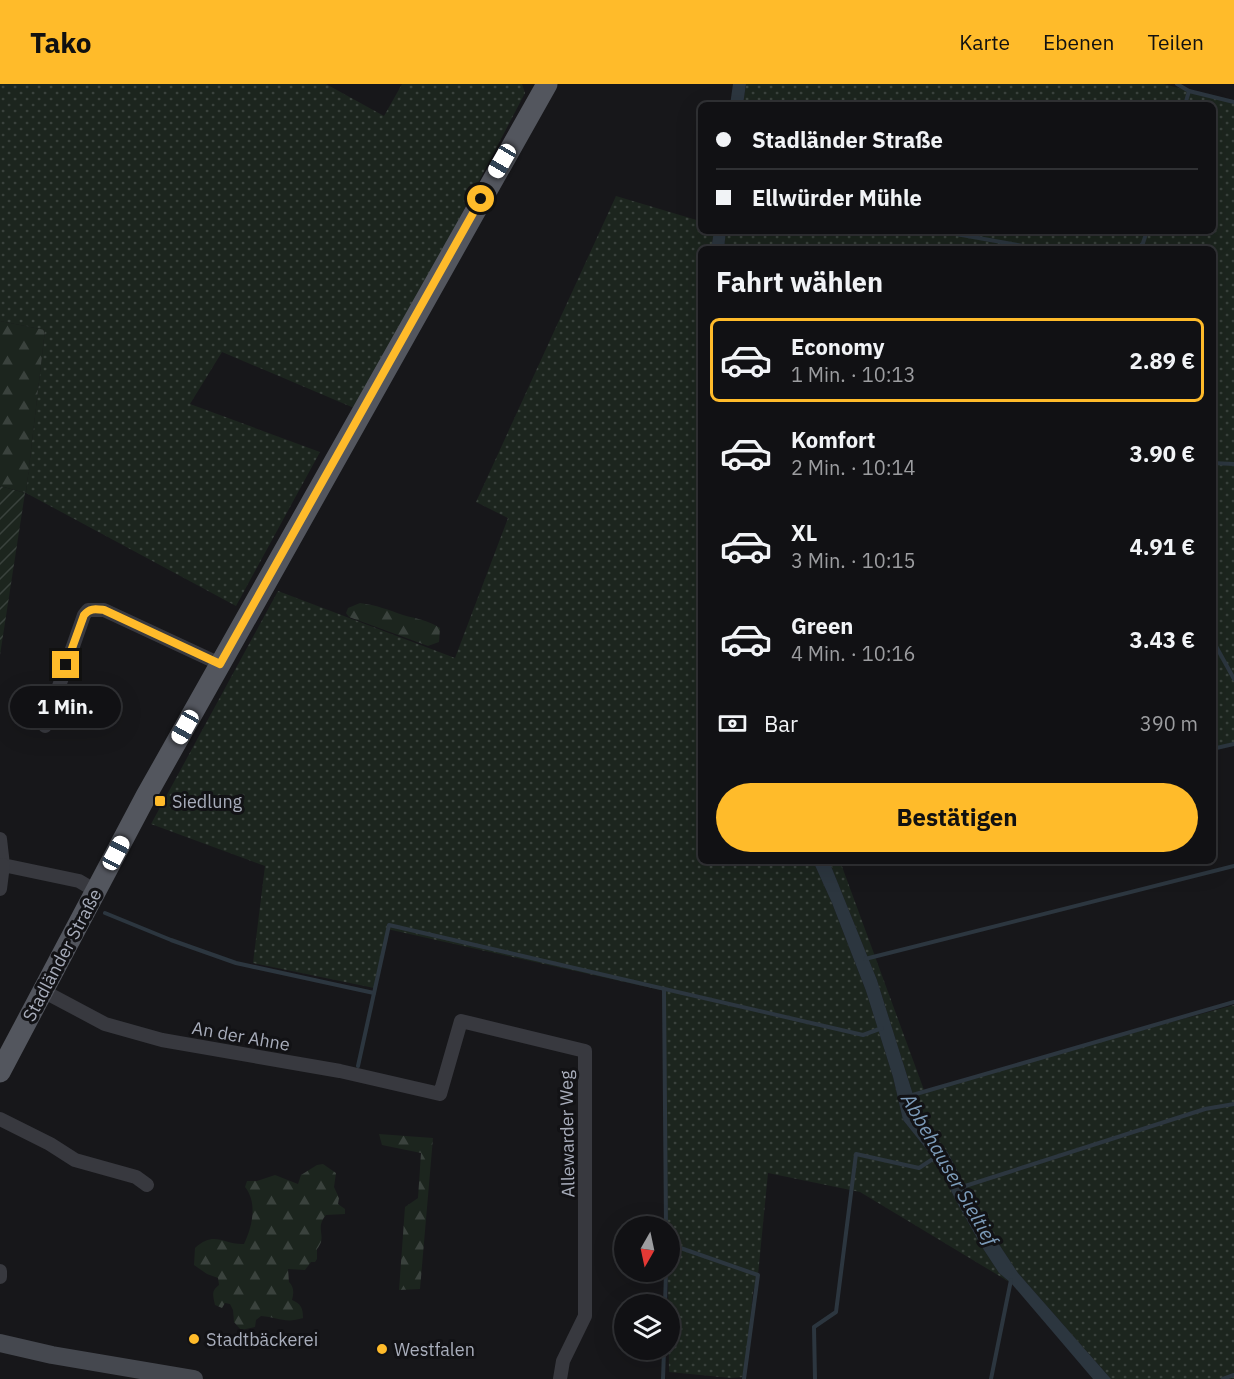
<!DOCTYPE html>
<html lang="de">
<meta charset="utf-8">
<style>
body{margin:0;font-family:"IBM Plex Sans",sans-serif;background:#1e1f22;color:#f1f3f6;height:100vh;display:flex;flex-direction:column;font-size:22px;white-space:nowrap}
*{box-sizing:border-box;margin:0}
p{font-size:20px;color:#9c9da0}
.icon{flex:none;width:33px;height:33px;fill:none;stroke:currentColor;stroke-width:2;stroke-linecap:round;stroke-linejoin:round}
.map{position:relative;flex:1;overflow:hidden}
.side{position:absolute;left:698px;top:162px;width:518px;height:618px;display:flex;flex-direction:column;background:#111114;border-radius:9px;box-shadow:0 6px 24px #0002,0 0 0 2px #303134}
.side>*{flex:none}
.guide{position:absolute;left:698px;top:18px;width:518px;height:132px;border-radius:9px;box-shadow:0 6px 24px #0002,0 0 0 2px #303134;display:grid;align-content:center;height:132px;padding:0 18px;background:#111114}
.needle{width:39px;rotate:189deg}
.fabs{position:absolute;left:614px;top:1132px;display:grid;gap:12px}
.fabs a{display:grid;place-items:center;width:66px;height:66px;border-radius:50%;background:#111114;box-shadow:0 6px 24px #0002,0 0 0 2px #303134;font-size:30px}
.end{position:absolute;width:27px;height:27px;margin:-14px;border:8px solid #ffbb2a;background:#111;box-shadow:0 0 0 3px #111}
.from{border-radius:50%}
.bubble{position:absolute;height:42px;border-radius:21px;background:#111114;box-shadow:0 6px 24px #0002,0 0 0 2px #303134;font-size:20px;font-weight:700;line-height:42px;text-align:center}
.car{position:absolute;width:18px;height:36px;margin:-18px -9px;border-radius:8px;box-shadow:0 0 4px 2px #0007;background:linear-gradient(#fff 24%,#345 0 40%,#fff 0 76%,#345 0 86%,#fff 0)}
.guide b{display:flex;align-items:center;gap:21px;height:57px;font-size:22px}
.guide b+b{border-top:2px solid #303134}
.guide i{width:15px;height:15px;background:#f1f3f6}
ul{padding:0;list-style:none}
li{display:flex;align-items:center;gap:18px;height:84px;margin:0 12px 9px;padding:0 6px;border:3px solid transparent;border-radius:9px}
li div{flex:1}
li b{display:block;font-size:22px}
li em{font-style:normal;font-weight:700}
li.active{border-color:#ffbb2a}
li>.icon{width:54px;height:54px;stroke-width:1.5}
h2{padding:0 18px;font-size:27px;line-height:72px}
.pay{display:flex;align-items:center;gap:15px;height:66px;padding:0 18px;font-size:22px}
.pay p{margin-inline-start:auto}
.primary-button{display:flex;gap:12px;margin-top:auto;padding:12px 18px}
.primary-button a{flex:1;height:69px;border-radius:36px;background:#ffbb2a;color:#111;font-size:24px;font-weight:700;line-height:69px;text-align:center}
header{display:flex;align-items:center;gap:36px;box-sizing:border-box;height:84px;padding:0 30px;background:#ffbb2a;color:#111}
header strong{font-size:28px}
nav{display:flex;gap:33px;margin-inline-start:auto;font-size:21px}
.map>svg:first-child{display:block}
.grass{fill:url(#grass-dots)}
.forest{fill:url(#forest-firs)}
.garden{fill:url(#garden-furrows)}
.water{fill:#2c363f}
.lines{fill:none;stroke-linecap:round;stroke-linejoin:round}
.stream{stroke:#2c363f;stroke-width:4}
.street{stroke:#38393f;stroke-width:14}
.secondary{stroke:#45484f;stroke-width:18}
.primary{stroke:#53565e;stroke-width:21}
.route{stroke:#ffbb2a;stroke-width:8}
.poi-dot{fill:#ffbb2a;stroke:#121215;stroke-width:2}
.labels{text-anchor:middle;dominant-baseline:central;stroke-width:6;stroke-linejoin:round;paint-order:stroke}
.poi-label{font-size:18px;fill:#a8adbb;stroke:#121215;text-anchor:start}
.street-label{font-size:18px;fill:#a8adbb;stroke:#121215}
.water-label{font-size:20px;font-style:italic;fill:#7c9bb9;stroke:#121215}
</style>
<header>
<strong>Tako</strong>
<nav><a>Karte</a><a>Ebenen</a><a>Teilen</a></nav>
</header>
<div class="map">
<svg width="1234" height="1295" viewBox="0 0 1234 1295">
<defs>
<pattern id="grass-dots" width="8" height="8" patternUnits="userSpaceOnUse" patternTransform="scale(1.5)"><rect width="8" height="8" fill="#1c251e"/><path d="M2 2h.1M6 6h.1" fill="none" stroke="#3a423d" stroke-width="1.8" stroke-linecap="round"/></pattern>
<pattern id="forest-firs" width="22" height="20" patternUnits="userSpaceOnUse" patternTransform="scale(1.5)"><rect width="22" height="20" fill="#1c251e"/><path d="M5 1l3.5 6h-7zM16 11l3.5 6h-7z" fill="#3a423d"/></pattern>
<pattern id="garden-furrows" width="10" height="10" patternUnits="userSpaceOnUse" patternTransform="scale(1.5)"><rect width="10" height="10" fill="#1c251e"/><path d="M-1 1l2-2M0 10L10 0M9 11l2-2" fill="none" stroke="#3a423d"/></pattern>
</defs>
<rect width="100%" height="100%" fill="#17171a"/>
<!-- grass -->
<g class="grass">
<polygon points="0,0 326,0 384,32 402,0 522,0 525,9 435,181 354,324 222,268 190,320 320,368 236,522 26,409 45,246 0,237"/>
<polygon points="746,0 1164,0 1234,19 1234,660 1212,664 1212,165 724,165 726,147 1212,147 1212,21 743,21"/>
<polygon points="616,112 700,137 700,147 714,147 711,165 700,165 700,777 813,777 832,819 866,907 893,993 903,1036 939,1081 955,1115 982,1163 999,1189 1011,1199 860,1108 768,1089 758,1191 753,1208 744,1293 731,1294 669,1288 665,907 387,845 374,904 253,879 265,782 151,740 278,507 455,574 508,434 476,418"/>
<polygon points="829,777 840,777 924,1006 1234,921 1234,1295 1111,1295 1018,1189 981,1133 948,1069 921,1036 877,896"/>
</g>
<!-- forest -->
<g class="forest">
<polygon points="0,237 45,246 26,409 0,402"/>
<path d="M360,519C376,521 389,526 403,531C417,535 428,536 440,544L439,558L428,562L349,533L346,529L348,524Z"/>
<polygon points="379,1050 433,1054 420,1205 399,1206 405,1123 418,1114 421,1069 382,1061"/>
<path d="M323,1080L336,1089L334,1103L339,1114L338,1120L345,1125V1130L326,1131C314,1145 328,1152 317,1165V1175L315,1178H311L305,1186L288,1185L289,1198C294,1203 294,1209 292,1216C301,1220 303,1224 303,1234C285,1240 278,1233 261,1232L256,1236L255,1243L241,1246L234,1238L233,1226L230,1220L225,1219L222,1224L215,1221C213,1211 211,1207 219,1201L218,1194L207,1190L194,1181L195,1164C215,1146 223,1161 244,1160C252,1143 258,1119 245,1103L247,1097H257L275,1091L298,1100L301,1091L317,1081Z"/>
</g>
<!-- garden -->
<polygon class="garden" points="0,402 25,409 0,571"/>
<!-- water -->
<g class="water">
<polygon points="733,0 746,0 743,21 730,21"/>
<polygon points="714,147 726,147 724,165 711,165"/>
<polygon points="813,777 829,777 877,896 921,1036 948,1069 981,1133 1018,1189 1111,1295 1093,1295 1011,1199 999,1189 982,1163 955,1115 939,1081 903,1036 893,993 866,907 832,819"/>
</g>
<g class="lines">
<!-- stream -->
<g class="stream">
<polyline points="1177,0 1189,7 1234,18"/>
<polyline points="1185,21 1189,7"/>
<polyline points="939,147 1040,165"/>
<polyline points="1138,165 1143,159 1147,147"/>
<polyline points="1212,379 1234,380"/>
<polyline points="1212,555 1234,595"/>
<polyline points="1212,665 1234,660"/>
<polyline points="105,829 171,856 236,879 374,909"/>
<polyline points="865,875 1234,782"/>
<polyline points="664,905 666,1143"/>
<polyline points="358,982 389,841 863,951 882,944"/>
<polyline points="909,1012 1234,918"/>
<polyline points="962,1103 1205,1025 1234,1020"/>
<polyline points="669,1160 758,1191 744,1295"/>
<polyline points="665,1221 666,1188"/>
<polyline points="663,1295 664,1266"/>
<polyline points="815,1295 814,1243 836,1228 856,1070 919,1084 939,1071"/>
<polyline points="991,1295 1011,1196"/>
<polyline points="1223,1295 1234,1291"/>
</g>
<!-- street -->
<g class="street">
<polyline points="45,642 84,531 88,526 104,526 220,580"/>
<polyline points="0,755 3,781 79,797 96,807"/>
<polyline points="0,805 3,781"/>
<polyline points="43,907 105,940 162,956 340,987 440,1010 461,937 585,967 585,1232 563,1277 560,1295"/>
<polyline points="0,1035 50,1060 75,1076 136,1093 147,1101"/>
<polyline points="0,1187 0,1193"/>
</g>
<!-- secondary -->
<polyline class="secondary" points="0,1259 52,1271 194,1295"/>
<!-- primary -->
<polyline class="primary" points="0,988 146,712 547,0"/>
</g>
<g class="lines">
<!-- route -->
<path class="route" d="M66,581L84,531C90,524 95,525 104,526L220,580L481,115"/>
</g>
<!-- markers -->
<g class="poi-dot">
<rect x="154" y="711" width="12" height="12" rx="3"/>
<circle cx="194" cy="1255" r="6"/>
<circle cx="382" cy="1265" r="6"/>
</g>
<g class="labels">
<!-- poi labels -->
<g class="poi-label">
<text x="172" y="717">Siedlung</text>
<text x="206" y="1255">Stadtbäckerei</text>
<text x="394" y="1265">Westfalen</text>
</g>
<!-- street labels -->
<g class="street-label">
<text transform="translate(62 871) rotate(-62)">Stadländer Straße</text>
<text transform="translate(241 952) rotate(10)">An der Ahne</text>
<text transform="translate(567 1050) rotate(-91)">Allewarder Weg</text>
</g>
<!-- water labels -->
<g class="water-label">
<text transform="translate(950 1085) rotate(60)">Abbehauser Sieltief</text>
</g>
</g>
</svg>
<div class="fabs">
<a><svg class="needle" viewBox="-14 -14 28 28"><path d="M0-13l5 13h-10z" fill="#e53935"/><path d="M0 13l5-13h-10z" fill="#9c9da0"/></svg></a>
<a><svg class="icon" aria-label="layers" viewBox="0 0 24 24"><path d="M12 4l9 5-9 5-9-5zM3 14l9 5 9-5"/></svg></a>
</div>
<i class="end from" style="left:481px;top:115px"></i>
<i class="end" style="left:66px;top:581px"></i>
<div class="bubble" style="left:10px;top:602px;width:111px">1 Min.</div>
<i class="car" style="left:502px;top:77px;rotate:210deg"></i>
<i class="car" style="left:185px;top:643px;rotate:209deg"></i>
<i class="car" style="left:116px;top:769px;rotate:28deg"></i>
<div class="guide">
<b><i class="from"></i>Stadländer Straße</b>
<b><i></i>Ellwürder Mühle</b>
</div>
<section class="side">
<h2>Fahrt wählen</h2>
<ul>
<li class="active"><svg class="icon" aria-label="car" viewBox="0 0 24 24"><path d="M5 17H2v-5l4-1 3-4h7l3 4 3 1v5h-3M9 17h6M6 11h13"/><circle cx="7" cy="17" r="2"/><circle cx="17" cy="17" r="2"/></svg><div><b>Economy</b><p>1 Min. · 10:13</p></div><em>2.89 €</em></li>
<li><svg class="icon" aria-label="car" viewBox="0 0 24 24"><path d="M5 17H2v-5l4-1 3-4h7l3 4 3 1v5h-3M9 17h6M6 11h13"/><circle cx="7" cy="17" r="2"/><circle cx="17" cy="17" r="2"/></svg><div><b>Komfort</b><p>2 Min. · 10:14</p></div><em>3.90 €</em></li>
<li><svg class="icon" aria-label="car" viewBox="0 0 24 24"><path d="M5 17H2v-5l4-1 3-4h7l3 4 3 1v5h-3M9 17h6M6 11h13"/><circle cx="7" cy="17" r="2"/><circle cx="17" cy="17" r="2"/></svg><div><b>XL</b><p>3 Min. · 10:15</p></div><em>4.91 €</em></li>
<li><svg class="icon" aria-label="car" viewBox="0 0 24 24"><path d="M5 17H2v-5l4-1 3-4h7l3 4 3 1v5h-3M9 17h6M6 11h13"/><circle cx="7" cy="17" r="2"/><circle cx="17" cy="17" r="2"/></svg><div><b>Green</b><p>4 Min. · 10:16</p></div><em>3.43 €</em></li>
</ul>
<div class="pay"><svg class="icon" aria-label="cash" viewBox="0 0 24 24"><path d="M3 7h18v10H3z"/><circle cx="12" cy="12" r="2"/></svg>Bar<p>390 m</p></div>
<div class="primary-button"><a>Bestätigen</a></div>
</section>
</div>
